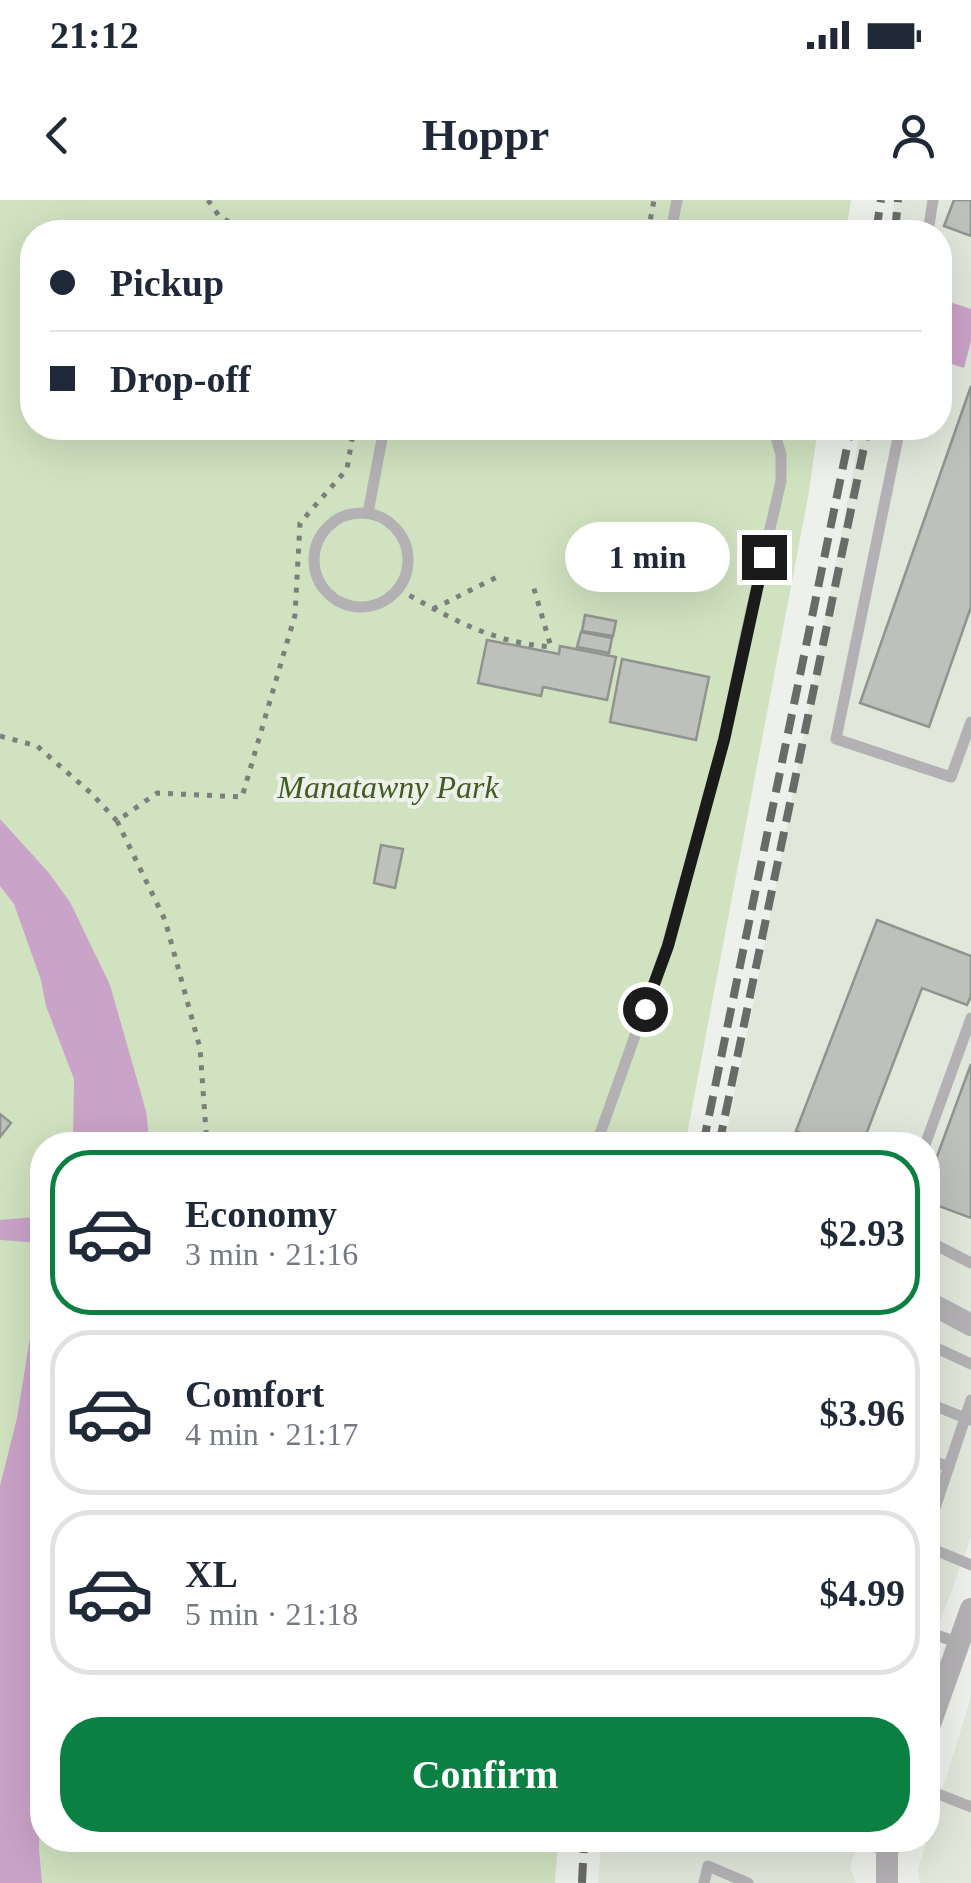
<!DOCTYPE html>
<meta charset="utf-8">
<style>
body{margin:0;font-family:"Times New Roman",serif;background:#f6f6f7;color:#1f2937;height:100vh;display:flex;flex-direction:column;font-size:38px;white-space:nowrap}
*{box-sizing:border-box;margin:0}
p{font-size:32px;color:#747a83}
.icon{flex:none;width:55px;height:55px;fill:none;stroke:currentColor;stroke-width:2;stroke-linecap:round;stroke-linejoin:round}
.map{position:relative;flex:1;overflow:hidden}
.panel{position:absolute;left:30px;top:932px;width:910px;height:720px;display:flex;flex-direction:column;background:#fff;border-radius:40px;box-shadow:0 10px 40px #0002}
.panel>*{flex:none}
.banner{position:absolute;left:20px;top:20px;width:932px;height:220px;border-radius:40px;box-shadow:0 10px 40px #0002;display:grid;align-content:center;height:220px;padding:0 30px;background:#fff}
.end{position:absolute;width:45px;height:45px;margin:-22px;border:12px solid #1a1b1a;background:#fff;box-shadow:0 0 0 5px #fff}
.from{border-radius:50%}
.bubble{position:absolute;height:70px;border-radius:35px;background:#fff;box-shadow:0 10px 40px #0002;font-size:32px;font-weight:600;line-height:70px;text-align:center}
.banner b{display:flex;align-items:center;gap:35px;height:95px;font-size:38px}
.banner b+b{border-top:2px solid #e0e1e3}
.banner i{width:25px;height:25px;background:#1f2937}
ul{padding:18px 0 0;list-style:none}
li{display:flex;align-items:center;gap:30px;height:165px;margin:0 20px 15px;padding:0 10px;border:5px solid #e0e1e3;border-radius:40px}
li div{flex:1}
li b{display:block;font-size:38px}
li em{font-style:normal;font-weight:600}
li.current{border-color:#0b8043}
li>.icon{width:90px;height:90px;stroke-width:1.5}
.primary-button{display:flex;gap:20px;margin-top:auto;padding:20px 30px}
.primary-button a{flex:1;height:115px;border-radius:40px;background:#0b8043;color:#fff;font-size:40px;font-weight:600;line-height:115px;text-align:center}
.status{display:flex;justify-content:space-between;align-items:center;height:70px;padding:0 50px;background:#fff;direction:ltr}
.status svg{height:28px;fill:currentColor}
header{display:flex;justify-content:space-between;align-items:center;height:130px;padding:0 30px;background:#fff;font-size:45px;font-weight:600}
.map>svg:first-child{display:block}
.built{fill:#e1e7db}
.green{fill:#d0e2c0}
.water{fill:#caa3c8}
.building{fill:#bdc0bb;stroke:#90938e;stroke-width:2.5}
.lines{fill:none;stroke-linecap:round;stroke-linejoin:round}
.path{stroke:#7d7f7c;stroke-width:5;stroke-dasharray:5 8;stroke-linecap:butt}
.service{stroke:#b3b1b3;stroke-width:11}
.minor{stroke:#b3b1b3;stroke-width:22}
.rail{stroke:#696b69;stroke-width:8;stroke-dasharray:20 10;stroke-linecap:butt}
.route{stroke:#1a1b1a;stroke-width:12}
.labels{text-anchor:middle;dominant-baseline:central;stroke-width:8;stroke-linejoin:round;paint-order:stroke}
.park-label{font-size:32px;font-style:italic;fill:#405e1e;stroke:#edf0eb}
</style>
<div class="status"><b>21:12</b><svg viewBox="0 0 49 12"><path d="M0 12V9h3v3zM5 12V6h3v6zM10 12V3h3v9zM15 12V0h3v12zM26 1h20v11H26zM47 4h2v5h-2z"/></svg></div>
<header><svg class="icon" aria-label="back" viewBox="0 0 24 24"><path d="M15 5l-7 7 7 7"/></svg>Hoppr<svg class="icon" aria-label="person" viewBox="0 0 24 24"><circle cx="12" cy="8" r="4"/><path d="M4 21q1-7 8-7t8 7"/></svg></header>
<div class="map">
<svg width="971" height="1683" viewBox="0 0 971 1683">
<rect width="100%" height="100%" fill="#edf0eb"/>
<!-- built -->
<g class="built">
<polygon points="894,0 971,0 971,1337 928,1455 928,945 724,945 759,775 861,228 940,228 940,32 893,32"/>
<polygon points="971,1497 971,1683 920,1683 918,1669"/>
<polygon points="602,1640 859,1640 850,1666 856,1683 598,1683"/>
</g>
<!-- green -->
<polygon class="green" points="0,0 851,0 846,32 32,32 32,228 818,228 808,297 685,945 42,945 42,1640 558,1640 555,1683 0,1683"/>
<!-- water -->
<g class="water">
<polygon points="950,102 971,109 971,141 964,168 940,160 940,135"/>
<polygon points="0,619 49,673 70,702 110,785 146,911 150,945 73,945 74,879 46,806 41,780 14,704 0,686"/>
<polygon points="42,1009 42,1043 0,1040 0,1020 34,1017"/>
<polygon points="42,1108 42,1549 39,1649 42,1683 0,1683 0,1286 17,1218 31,1131"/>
</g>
<!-- building -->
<g class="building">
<polygon points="954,0 971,0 971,36 944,26"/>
<polygon points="971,186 971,407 929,527 860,503"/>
<polygon points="585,415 616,421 613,436 582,431"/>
<polygon points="581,432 612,438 609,453 577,447"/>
<polygon points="487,440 559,454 560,446 616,457 607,500 543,487 541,496 478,483"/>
<polygon points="622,459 709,477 696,540 610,522"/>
<polygon points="381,645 403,649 395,688 374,683"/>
<polygon points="877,720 971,756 971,796 967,805 922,788 862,945 834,945 796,931"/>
<polygon points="971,864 971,1018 928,1002 928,981"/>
<polygon points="0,914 11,923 0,937"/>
</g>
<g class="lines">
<!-- path -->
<g class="path">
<polyline points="208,0 219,16 246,32"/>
<polyline points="648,32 654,0"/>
<path d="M398,389C450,418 490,442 551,447L532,382"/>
<polyline points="433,409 499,376"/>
<polyline points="0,536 37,546 92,594 117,621 157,593 242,597 295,415 300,323 347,269 354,228"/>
<polyline points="117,621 165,720 200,848 207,945"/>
</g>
<!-- service -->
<g class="service">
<polyline points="671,32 677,0"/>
<polyline points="928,32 933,0"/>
<polyline points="900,228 836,539 951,577 971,522"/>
<polyline points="368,313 384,228"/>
<circle cx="361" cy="360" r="47"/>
<polyline points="596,945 667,746 724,540 746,433 781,281 781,255 774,230 771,228"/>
<polyline points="925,945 971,818"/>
<polyline points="928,1041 971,1063"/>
<polyline points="928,1144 971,1164"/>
<polyline points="928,1203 970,1220"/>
<polyline points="928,1259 949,1267"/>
<polyline points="928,1329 971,1200"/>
<polyline points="928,1347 971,1365"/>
<polyline points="928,1432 959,1443"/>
<polyline points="928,1590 971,1607"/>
<polyline points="863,1640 887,1653"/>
<polyline points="704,1683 708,1666 748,1683"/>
</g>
<!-- minor -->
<g class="minor">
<polyline points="928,1102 971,1125"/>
<polyline points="928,1530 971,1409"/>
<polyline points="887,1683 887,1653 891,1640"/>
</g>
<!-- rail -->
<g class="rail">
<polyline points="876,32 881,0"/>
<polyline points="895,32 898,0"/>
<polyline points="703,945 851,228"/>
<polyline points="719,945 868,228"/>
<polyline points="582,1683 584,1640"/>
</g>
</g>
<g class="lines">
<!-- route -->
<polyline class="route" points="645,809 668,746 724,540 764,357"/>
</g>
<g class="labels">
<!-- park labels -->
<g class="park-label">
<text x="388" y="587">Manatawny Park</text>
</g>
</g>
</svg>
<i class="end from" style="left:645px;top:809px"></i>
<i class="end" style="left:764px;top:357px"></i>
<div class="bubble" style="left:565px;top:322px;width:165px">1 min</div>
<div class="banner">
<b><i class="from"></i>Pickup</b>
<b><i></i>Drop-off</b>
</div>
<section class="panel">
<ul>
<li class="current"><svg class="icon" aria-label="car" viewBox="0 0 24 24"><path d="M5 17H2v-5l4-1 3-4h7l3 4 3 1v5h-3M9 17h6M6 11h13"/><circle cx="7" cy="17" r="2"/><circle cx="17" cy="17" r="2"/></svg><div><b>Economy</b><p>3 min · 21:16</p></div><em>$2.93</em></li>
<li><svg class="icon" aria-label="car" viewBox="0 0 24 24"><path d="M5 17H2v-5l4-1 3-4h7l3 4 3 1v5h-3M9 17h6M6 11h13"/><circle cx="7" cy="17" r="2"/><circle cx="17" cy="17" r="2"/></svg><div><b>Comfort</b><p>4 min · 21:17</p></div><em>$3.96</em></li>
<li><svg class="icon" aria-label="car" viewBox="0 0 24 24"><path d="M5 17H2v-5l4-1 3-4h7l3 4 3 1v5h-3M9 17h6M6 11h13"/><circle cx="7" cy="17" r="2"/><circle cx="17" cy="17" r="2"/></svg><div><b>XL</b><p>5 min · 21:18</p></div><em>$4.99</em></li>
</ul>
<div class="primary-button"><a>Confirm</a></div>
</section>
</div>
